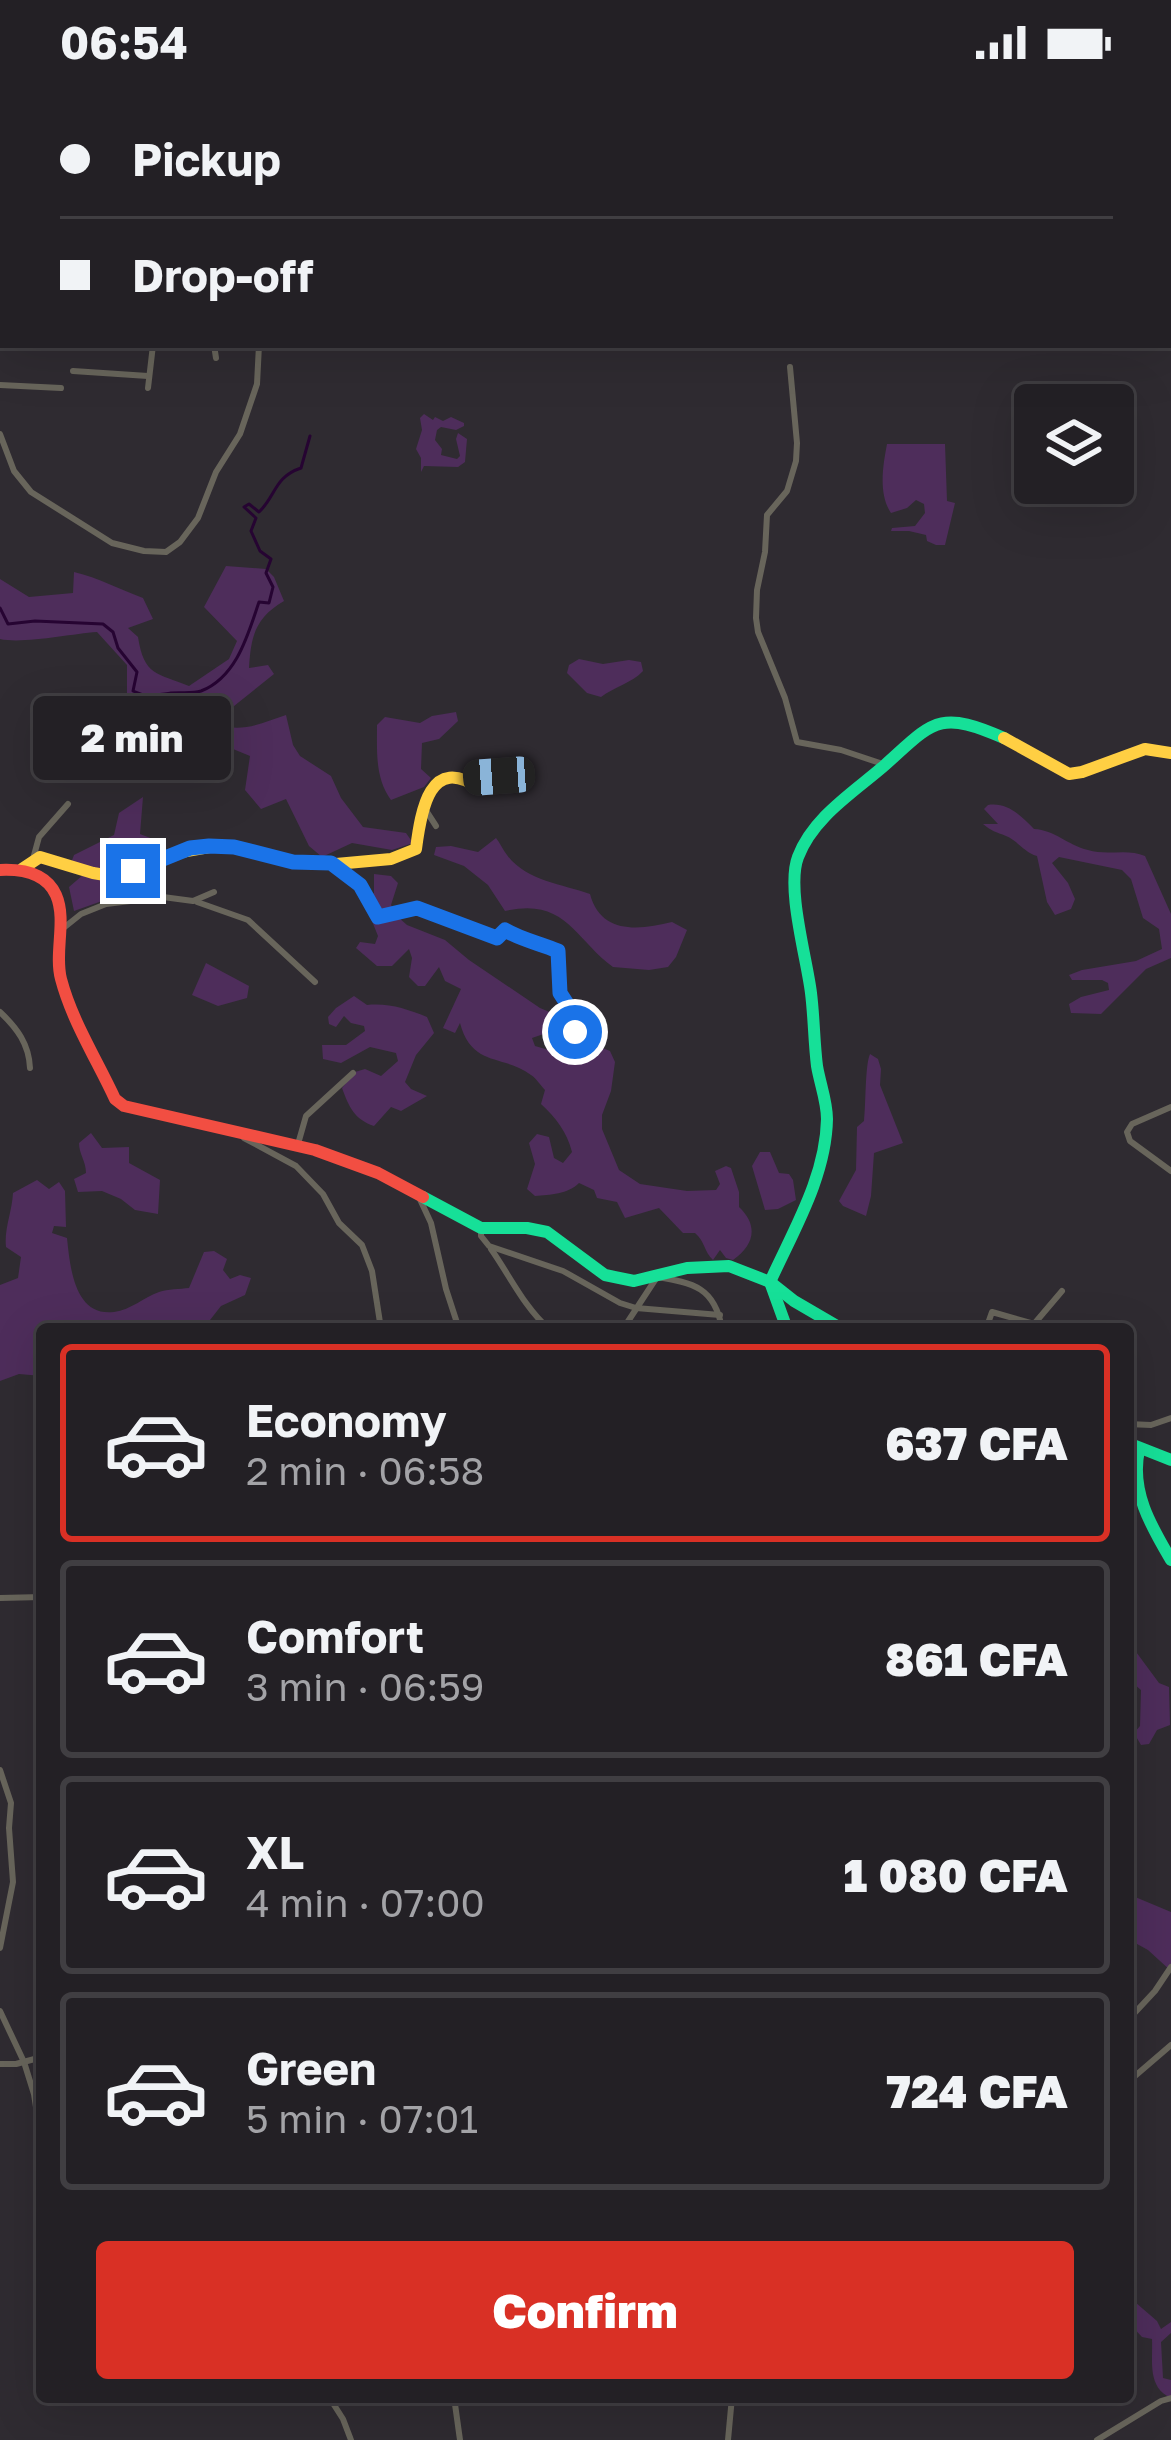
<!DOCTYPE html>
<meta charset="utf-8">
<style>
body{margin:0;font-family:"Golos Text",sans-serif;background:#2b282d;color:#f1f3f6;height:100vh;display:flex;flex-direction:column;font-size:45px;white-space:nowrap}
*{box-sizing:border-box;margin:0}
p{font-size:39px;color:#a3a3a7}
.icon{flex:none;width:66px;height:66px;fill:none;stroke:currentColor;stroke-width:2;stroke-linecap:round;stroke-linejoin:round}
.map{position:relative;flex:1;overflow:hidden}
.side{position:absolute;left:36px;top:1239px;width:1098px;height:1080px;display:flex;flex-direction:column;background:#232025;border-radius:12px;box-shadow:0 12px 48px #0002,0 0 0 3px #403e42}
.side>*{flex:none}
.hud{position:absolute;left:0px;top:0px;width:1173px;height:264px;box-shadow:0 12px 48px #0002,0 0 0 3px #403e42;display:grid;align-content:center;height:264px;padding:0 60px;background:#232025}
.fabs{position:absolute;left:1014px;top:300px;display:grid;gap:24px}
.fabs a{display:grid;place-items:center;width:120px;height:120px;border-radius:12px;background:#232025;box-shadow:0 12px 48px #0002,0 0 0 3px #403e42;font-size:60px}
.end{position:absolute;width:54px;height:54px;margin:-27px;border:15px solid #1a73e8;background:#fff;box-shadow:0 0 0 6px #fff}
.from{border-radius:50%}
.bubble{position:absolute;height:84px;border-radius:12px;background:#232025;box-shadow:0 12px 48px #0002,0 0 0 3px #403e42;font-size:39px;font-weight:800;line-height:84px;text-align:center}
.car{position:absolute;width:36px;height:72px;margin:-36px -18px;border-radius:15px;box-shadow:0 0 9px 3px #0007;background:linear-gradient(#222 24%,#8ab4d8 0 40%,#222 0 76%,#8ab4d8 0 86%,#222 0)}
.hud b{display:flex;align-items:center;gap:42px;height:114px;font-size:45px}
.hud b+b{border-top:3px solid #403e42}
.hud i{width:30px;height:30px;background:#f1f3f6}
ul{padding:21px 0 0;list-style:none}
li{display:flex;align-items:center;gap:36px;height:198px;margin:0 24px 18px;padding:0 36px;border:6px solid #403e42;border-radius:12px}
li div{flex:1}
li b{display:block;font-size:45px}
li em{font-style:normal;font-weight:800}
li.selected{border-color:#d93025}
li>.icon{width:108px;height:108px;stroke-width:1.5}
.cta{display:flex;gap:24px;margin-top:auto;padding:24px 60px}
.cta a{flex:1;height:138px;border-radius:12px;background:#d93025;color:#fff;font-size:48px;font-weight:800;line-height:138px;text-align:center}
.status{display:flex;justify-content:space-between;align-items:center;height:84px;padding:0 60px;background:#232025;direction:ltr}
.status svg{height:33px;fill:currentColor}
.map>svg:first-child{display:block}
.green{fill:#4e2d5b}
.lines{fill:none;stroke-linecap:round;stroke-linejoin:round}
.stream{stroke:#260432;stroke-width:3}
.street{stroke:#68655b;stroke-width:6}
.fast{stroke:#16e098;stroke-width:12}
.slow{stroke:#ffcf43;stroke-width:12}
.jam{stroke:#f24e42;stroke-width:12}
.route{stroke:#1a73e8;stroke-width:15}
</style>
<div class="status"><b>06:54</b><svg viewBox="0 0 49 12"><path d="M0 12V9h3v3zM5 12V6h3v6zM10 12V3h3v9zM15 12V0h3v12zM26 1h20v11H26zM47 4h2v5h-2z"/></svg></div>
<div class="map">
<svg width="1171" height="2356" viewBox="0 0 1171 2356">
<rect width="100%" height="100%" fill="#2f2b31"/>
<!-- green -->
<g class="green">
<polygon points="424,330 433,336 435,333 443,337 451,333 464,339 464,342 456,346 441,343 437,346 435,356 442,365 441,371 457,375 460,372 456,355 458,349 467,355 465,378 458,383 424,382 421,388 421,374 416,365 422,346 420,334"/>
<path d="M887,360H945L947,417L955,419L945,461H936L927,457L926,451L909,447H891L892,444L915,442L925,429L924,420L916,416L907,424L891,429C878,410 883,381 887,360Z"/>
<path d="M226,482L266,485L274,493L284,517C255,534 251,552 249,584L268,581L274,590L214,638C238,651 262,639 286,631L293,661L300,672L331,692L341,714L363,743L406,749L413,759L392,766L352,759L322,773L309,762L286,715L261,725L245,706L250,672L233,665L216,668L153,654L127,630V581L97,548C70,550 23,560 0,555V495L29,513L73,509L74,488C99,494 119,505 143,514L153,535L128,544L138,553C144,592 157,589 189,602L229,575L237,557L204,523Z"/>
<path d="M579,575L603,580L629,576L641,578L643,587C632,599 614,603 601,613L587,609L567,589L569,581Z"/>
<path d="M456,628L458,637L439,655L422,659L421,685L431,694L424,703L391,716C375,694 377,668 377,641L385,633L420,639L432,632Z"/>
<polygon points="143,713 140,750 158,757 165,780 165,811 122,814 117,799 105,799 102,817 74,827 69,803 90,785 71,779 74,771 114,751 119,729"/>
<path d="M988,721C1008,718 1021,732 1034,745C1055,746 1067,761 1088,766C1107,772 1128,764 1145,772L1171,830V874L1146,885L1101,930L1071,929L1069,920L1081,913L1109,906L1108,899L1102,896H1072L1069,891L1082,886L1136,877L1162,865L1159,845L1143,834L1131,795L1122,786L1059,773L1052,779L1068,799L1075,815L1071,825L1055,831L1047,818L1037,772C1024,768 1018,757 1006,752C996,748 991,747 983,740H998L984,725Z"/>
<path d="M496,754C500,759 503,766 507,771C526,797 562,800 590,810C601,851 640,846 672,838L687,846L676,873L668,883L649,886L613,883C574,854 565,813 505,827L488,801L464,782L434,771L436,763L451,762L478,768Z"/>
<path d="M374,790L391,792L398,799L391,821L398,833L407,841L445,856L469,876L540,924L564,934L561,944L532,954L535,962L566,971L600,963L610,967L615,978L611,1007L602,1031V1045L619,1086L640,1100L687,1107L716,1106L720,1100L715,1087L726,1082L731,1084L739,1108V1123C759,1142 754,1161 733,1176L726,1174L720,1166L713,1176C704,1168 705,1157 695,1149H683L659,1124L625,1134L617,1118L597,1114L594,1106L579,1099C568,1110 550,1111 535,1112L527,1105L535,1080L529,1059L537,1050L549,1053L554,1074L563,1079L572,1068C567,1048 556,1034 541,1020L545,1006C540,1001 537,995 531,991C504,970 472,984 460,939L455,949L443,944L461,905L445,897L439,883L425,902H418L409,893L412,874L409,865L392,882H377L356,864L360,858L375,860L378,852L364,817L374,809Z"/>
<polygon points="206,879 249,902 247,914 218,922 192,911"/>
<path d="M354,912L367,921C390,919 406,925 427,933L434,949L416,971L405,998L411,1005L427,1012L401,1027L391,1023L374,1042C354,1035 349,1023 342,1004L355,988L365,985L381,992L398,977L396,969L370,963L341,979L323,975L322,961H346L365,947L364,942L351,939L344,932L336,943L329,940L328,933L336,924Z"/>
<path d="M870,970L878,975L881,985L880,1001L903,1059L874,1069L871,1112L866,1132L843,1122L839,1117L856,1086L857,1043L864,1037C866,1020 865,981 870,970Z"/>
<path d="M91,1049L102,1064L129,1063V1079L160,1096L158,1130L135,1126L121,1115L102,1107L78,1108L74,1095L86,1089C86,1077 79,1070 79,1059Z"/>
<polygon points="760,1068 770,1068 779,1089 789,1090 793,1096 796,1116 778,1125 765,1126 752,1082"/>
<path d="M37,1096L49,1105L59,1098L65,1107L66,1143L54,1142L52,1149L67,1154C70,1182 74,1233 114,1228C131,1226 144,1213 159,1208C168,1205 180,1205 189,1204L204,1168L214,1167L227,1175L223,1186L230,1195L240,1191L251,1194L245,1211L221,1222L210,1236L216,1245H42V1292L19,1290L0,1297V1201L18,1194L21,1173L6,1163C4,1145 12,1128 13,1109Z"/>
<polygon points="1128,1557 1159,1599 1169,1603 1170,1641 1157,1646 1149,1660 1141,1661 1134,1649 1140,1642 1141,1606 1128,1595"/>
<polygon points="1128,1810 1171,1828 1171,1887 1148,1866 1128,1855"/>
<path d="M1128,2212L1157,2237L1161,2245L1171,2238V2249L1161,2258L1163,2294L1171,2296V2314C1147,2303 1153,2278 1152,2255L1142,2253L1128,2238Z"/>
</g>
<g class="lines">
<!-- stream -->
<path class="stream" d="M0,524L8,540L35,537L103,540L113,548L118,564L137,588L133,607C147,614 156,611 171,609C181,608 192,610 201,607C237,593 248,550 259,518L269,519L273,503L266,489L271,475L260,467L251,447L256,434L244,423L249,420L259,428C276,412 274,393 301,384L310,352"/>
<!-- street -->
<g class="street">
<polyline points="31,0 32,3"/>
<polyline points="509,0 512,3"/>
<polyline points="163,3 165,0"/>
<polyline points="276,3 277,0"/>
<polyline points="614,3 615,0"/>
<polyline points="2,7 3,8"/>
<polyline points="0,85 3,85"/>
<polyline points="0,136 3,136"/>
<polyline points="0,207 3,204"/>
<polyline points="214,261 216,274"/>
<polyline points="790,283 797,359 796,377 787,407 767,431 765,468 757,506 756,534 758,548 785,614 797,658 841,666 883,680"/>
<polyline points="73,287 148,292"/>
<polyline points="0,301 61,304"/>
<polyline points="148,304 153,261"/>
<polyline points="0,350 14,387 31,408 112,459 144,467 166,468 180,458 198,434 216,388 240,350 257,300 259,261"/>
<polyline points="467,694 499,692 500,679"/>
<polyline points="425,725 436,742"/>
<polyline points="33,775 39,753 68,720"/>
<path d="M334,781L360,801L378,833L417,824L497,854L505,846C522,856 539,859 558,867L560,909L573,929L575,948"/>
<polyline points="197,818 248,836 315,898"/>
<polyline points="61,846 81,830 106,820 163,813 193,817 214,808"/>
<path d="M0,928C17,944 29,960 30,984"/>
<polyline points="1171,1023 1132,1040 1127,1048 1130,1057 1171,1087"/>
<polyline points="244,1054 296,1082 323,1110 339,1139 362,1161 372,1187 381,1245"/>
<polyline points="298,1060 306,1032 353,989"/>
<polyline points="418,1111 431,1139 446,1205 459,1245"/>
<polyline points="481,1144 481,1152 489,1162 563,1187 620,1219 636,1224 720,1231"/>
<path d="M491,1165C510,1192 524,1223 549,1245"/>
<path d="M623,1245L657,1193C693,1199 715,1203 722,1245"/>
<polyline points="986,1245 992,1228 1034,1240 1062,1207"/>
<polyline points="1128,1340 1151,1341 1171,1334"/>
<polyline points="0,1514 42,1513"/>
<polyline points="0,1686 11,1719 9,1744 13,1798 0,1864"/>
<polyline points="0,1927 24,1978 34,2010 42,2062"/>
<polyline points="1128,1936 1155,1907 1171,1883"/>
<polyline points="0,1980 16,1980 42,1973"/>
<polyline points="1128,1998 1171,1961"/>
<polyline points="329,2313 343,2335 351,2356"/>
<polyline points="454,2313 460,2356"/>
<polyline points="728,2356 732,2313"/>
<polyline points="1097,2356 1161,2317 1171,2314"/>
</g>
<!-- fast -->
<g class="fast">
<polyline points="423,1113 481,1144 527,1144 547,1148 605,1191 634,1197 687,1184 729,1182 770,1198 794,1217 842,1245"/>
<path d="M787,1245L770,1198C793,1147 826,1093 827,1035C827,1017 820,1000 817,982C814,958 814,933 811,909C807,875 786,804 798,773C813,733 854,708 885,681C933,638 938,625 1004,654"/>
<polyline points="1128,1359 1171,1376"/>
<path d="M1139,1366C1130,1407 1151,1442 1171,1476"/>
</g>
<!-- slow -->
<g class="slow">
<polyline points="1004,654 1069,690 1082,688 1145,665 1171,669"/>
<path d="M22,785L40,773L93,789L111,792L181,768L215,762L235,763L289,777L336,780L391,775L416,765C421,726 430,669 480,705"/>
</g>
<!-- jam -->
<path class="jam" d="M0,786C21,785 46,789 56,811C67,836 54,869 61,895C72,937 97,976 115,1015L124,1022L315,1066L378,1089L423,1113"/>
</g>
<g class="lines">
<!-- route -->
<path class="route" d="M133,787L190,764L209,762L234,763L293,778L331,779L360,801L378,833L417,824L497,854L505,846C522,856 539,859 558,867L560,909L573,929L575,948"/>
</g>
</svg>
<div class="fabs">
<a><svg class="icon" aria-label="layers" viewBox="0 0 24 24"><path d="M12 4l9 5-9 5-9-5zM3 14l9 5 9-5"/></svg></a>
</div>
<i class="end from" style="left:575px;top:948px"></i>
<i class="end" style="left:133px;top:787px"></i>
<div class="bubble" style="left:33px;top:612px;width:198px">2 min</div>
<i class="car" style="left:499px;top:692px;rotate:266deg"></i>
<div class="hud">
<b><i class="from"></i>Pickup</b>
<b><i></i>Drop-off</b>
</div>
<section class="side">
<ul>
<li class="selected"><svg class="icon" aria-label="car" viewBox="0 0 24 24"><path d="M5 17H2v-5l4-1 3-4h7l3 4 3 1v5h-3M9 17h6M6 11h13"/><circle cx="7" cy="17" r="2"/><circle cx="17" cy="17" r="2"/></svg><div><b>Economy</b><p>2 min · 06:58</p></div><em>637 CFA</em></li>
<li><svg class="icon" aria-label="car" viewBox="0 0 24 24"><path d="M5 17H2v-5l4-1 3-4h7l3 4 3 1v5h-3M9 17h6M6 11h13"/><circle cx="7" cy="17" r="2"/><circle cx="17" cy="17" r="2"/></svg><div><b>Comfort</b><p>3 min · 06:59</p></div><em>861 CFA</em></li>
<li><svg class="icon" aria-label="car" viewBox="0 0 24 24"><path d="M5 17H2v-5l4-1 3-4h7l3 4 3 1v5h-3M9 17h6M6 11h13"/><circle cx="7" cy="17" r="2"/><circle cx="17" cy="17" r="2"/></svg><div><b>XL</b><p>4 min · 07:00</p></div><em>1 080 CFA</em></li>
<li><svg class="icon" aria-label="car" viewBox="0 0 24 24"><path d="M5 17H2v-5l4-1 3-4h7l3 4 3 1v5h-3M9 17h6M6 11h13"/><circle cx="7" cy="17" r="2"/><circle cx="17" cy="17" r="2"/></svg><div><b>Green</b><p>5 min · 07:01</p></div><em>724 CFA</em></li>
</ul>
<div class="cta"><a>Confirm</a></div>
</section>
</div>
